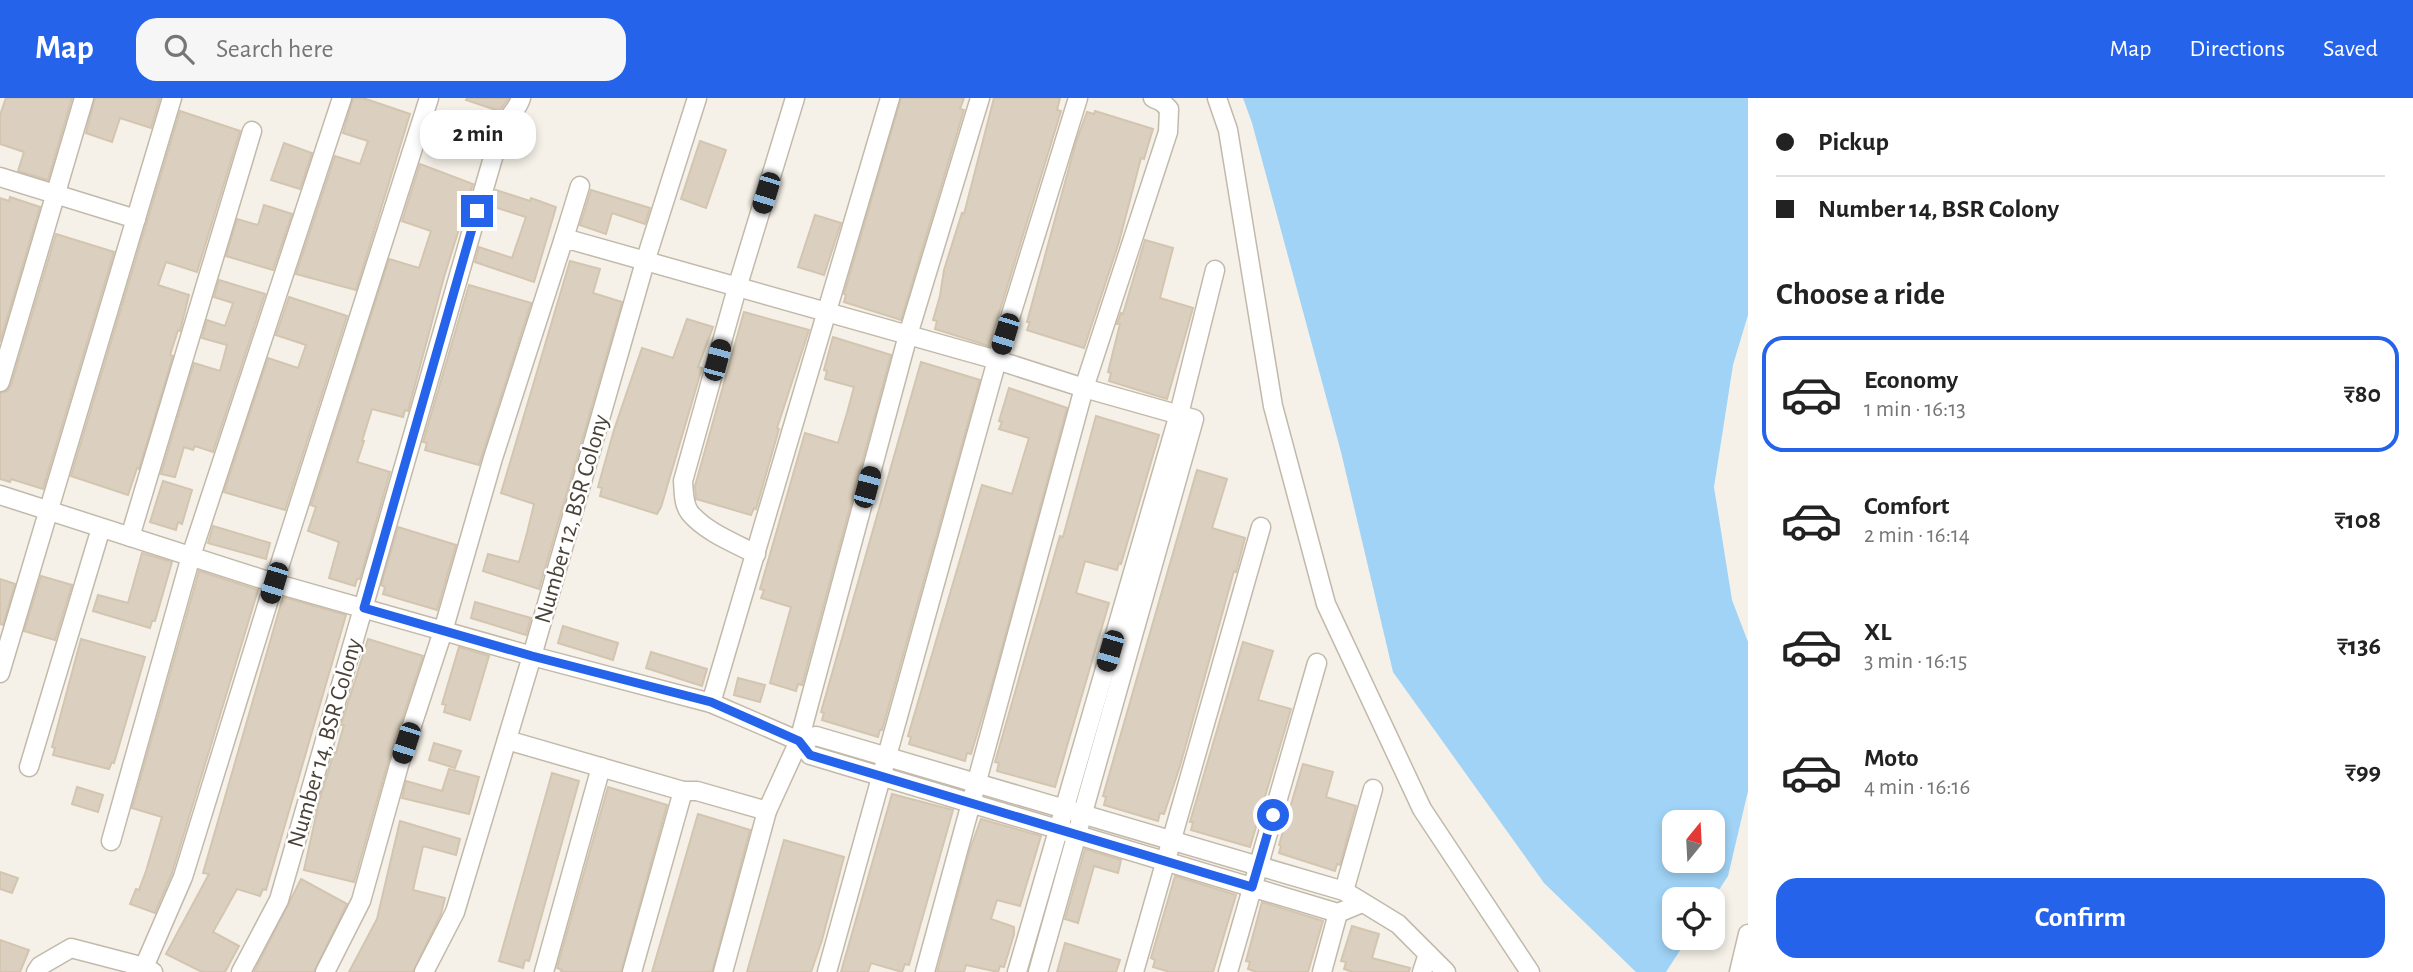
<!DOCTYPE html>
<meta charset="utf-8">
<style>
body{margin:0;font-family:"Alegreya Sans",sans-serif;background:#f6f6f6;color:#222;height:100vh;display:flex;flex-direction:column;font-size:26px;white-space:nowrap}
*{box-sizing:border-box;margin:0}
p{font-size:23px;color:#767676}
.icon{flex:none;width:38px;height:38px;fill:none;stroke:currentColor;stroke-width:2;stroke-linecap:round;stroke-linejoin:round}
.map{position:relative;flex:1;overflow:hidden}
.side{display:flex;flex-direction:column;background:#fff;width:665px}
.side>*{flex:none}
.banner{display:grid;align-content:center;height:154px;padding:0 28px;background:#fff}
.needle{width:46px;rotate:18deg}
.fabs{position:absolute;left:1662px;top:712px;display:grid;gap:14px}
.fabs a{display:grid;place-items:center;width:63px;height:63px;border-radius:14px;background:#fff;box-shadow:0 4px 10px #0003;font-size:35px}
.end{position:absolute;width:32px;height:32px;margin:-16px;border:9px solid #2563eb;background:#fff;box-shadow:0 0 0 4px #fff}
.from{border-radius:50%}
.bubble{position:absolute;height:49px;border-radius:21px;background:#fff;box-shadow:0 4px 10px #0003;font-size:23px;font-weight:700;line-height:49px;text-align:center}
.car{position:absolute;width:21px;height:42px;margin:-21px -10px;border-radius:9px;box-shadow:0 0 5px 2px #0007;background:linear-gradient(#222 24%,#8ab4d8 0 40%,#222 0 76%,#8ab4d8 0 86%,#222 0)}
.banner b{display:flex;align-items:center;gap:24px;height:66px;font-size:26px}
.banner b+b{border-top:2px solid #e0e0e0}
.banner i{width:18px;height:18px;background:#222}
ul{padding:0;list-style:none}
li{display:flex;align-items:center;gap:21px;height:116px;margin:0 14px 10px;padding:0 14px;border:4px solid transparent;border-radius:21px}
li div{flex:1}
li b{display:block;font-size:26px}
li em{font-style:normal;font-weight:700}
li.selected{border-color:#2563eb}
li>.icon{width:63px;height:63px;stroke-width:1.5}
h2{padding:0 28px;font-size:32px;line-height:84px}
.primary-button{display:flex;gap:14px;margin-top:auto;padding:14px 28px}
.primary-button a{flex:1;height:80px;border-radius:21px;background:#2563eb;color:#fff;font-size:28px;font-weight:700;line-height:80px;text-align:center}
header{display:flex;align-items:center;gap:42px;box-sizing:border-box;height:98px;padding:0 35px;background:#2563eb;color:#fff}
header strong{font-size:33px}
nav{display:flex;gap:38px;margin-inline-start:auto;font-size:24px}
.search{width:490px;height:63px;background:#f6f6f6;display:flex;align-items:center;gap:18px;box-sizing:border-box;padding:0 24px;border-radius:21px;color:#767676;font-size:26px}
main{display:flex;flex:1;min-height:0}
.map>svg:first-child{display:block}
.water{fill:#a0d3f6;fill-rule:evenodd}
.building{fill:#dbd0bf;stroke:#d3c5af;stroke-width:2}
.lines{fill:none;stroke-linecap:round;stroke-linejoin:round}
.minor-casing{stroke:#c2b9aa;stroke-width:21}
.minor{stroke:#fff;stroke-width:18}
.route{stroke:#2563eb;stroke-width:9}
.labels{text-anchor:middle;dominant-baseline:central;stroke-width:5;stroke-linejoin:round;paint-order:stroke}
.street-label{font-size:24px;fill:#494236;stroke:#fff}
</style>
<header>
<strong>Map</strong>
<div class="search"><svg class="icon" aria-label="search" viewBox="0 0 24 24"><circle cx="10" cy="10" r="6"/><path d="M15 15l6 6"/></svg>Search here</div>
<nav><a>Map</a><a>Directions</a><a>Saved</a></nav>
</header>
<main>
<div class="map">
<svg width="1748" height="874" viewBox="0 0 1748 874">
<rect width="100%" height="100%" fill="#f5f1e8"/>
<!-- water -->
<path class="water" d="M1243,0H1748V217L1733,267L1714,389L1732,502L1748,544V693L1728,778L1713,801L1675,802V840H1688L1666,874H1636L1544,785L1393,574L1341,354L1252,25ZM1675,724H1713V763H1675Z"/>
<!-- building -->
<g class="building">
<polygon points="6,0 72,0 48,82 18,73 24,54 0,46 0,17"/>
<polygon points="95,0 160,0 151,30 120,20 112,44 86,35"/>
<polygon points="353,0 363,0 410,16 356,192 296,176 335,58 360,66 368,43 343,35"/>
<polygon points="467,0 509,0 499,13 466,2"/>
<polygon points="901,0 964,0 960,11 964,12 901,222 844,204 846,197 844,196"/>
<polygon points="994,0 1060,0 1057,12 1061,13 989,248 935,231 937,223 933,222 940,198 944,172 962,115 964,116"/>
<polygon points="180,13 240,33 197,174 166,164 158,187 189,197 180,233 178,232 170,257 173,258 139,371 137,370 128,397 71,378"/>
<polygon points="1095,13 1153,31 1144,61 1141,60 1119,144 1084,250 1027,232 1030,224 1027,224 1076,44 1087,14 1094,16"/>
<polygon points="700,43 726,52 706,110 681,101"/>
<polygon points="284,45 312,55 300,91 271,82"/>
<polygon points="420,66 473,86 444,179 408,313 405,312 403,319 372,311 362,343 364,343 357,364 390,374 360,481 357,481 355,488 329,480 339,444 308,433 316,409 311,407 389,161 419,170 431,133 402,123"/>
<polygon points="496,92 530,103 531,100 556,109 534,184 475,164 479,149 512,160 526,119 491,108"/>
<polygon points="591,92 650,110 645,126 612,115 606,136 580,127"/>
<polygon points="10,99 40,109 0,244 0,100 9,103"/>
<polygon points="264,107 292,116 273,172 226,158 237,121 258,127"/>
<polygon points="815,117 841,125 824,177 798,169"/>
<polygon points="56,136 114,154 43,391 11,381 10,384 0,381 0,295 7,293 11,287"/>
<polygon points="1145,142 1173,150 1160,200 1193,210 1167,301 1109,283 1111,275 1108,274 1120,226 1117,226 1121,215 1123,216"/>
<polygon points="570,163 600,171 593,195 622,204 539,491 483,473 488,456 519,464 527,435 534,406 501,395"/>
<polygon points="219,182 265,196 213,354 195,348 193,352 184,349 175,379 161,376 194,265 220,273 227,247 202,240 207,222 225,228 233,205 214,199"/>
<polygon points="469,187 531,205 479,367 425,352 427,345 423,344"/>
<polygon points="289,199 347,218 285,412 224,394 268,260 298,270 306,247 276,237"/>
<polygon points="744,214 809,232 777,330 779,331 756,411 754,410 751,417 696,401 695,388"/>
<polygon points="687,221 713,229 698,269 702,270 661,409 657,416 600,398 602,390 598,389 614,332 642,250 673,260"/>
<polygon points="833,239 891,257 802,587 798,586 796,593 770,585 791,509 761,500 764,492 760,491 805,335 838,345 847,315 854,289 825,281 827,273 824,272"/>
<polygon points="921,264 980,282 882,632 880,632 878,639 822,622 824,615 821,614"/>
<polygon points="1009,290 1067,310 992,586 971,656 967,655 965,663 909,646 911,639 908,638 982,387 1012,396 1029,340 999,331 1002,324 999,323"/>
<polygon points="1096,318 1159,337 1121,466 1119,465 1117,472 1085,463 1076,495 1109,505 1055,689 997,673 999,665 995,664 1060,438 1063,439"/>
<polygon points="1197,372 1227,381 1212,430 1245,440 1236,474 1234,473 1180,668 1164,716 1160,715 1158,723 1104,707 1106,699 1103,698"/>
<polygon points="163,383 192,392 182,426 178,424 176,432 150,424"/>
<polygon points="213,428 270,445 266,461 208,445"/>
<polygon points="398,429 456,447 437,512 383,496 385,489 381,487"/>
<polygon points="142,455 172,464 155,523 152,523 150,530 93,513 98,497 128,505"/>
<polygon points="199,473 258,492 172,775 155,815 130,806 136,791 139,792 146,773 162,719 132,710"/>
<polygon points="41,478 72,487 55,542 24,533"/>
<polygon points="0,481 15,486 3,527 0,526"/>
<polygon points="283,499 346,517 266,792 263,791 260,798 237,791 213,834 239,848 225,874 202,874 166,856 209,776 203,775"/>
<polygon points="475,504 531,520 526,537 471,520"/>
<polygon points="563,528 618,545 613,562 558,545"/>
<polygon points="81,541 145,559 114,665 112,664 109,671 53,657 55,650 52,649"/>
<polygon points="368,541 423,558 388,664 354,784 304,772 319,704 334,654 336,655 344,627 341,627"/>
<polygon points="1243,544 1273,553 1258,602 1291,611 1250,749 1191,732 1193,724 1190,724"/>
<polygon points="459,549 489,558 470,622 444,614 446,607 442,606"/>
<polygon points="651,554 707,571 702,588 646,570"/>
<polygon points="738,580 765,587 760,604 734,597"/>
<polygon points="434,645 461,653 455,670 429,662"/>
<polygon points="1303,666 1333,674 1326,699 1356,708 1340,767 1337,766 1335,773 1279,755 1281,748 1279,747"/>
<polygon points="449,671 479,679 469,716 402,700 406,683 442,693"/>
<polygon points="552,675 579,683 529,863 525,862 523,870 499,863"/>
<polygon points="77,689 103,697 98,714 72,706"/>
<polygon points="608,689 667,707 621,874 561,874 562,872 557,870"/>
<polygon points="892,696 953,712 909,867 905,866 902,874 871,865 868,874 841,874"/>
<polygon points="698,716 750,732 712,874 652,874"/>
<polygon points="981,721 1041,738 1020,808 997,802 991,821 1014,829 1014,836 1004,869 1000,868 998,874 966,867 964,874 937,874 969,754"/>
<polygon points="400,723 460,741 456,757 423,748 413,792 445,800 441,816 413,874 349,874 377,821"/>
<polygon points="784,742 844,759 822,842 811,874 747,874"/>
<polygon points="1085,751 1121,762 1118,775 1094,768 1078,825 1065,821"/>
<polygon points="0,774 18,780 12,795 0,791"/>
<polygon points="1175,778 1236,797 1213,874 1170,874 1153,869 1155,862 1151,860"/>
<polygon points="301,781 347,806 314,874 254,874"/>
<polygon points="1262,804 1323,823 1308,874 1257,874 1248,871 1250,864 1246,863"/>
<polygon points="1352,828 1379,836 1372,860 1410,870 1409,874 1353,874 1344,871 1346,864 1341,863"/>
<polygon points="0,842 29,852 20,874 0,874"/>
<polygon points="1065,845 1120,862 1116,874 1057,874"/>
</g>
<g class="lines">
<defs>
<g id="minor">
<polyline points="1217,0 1228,32 1273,308 1326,506 1422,711 1530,874"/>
<polyline points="0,79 136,121"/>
<polyline points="564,140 580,88"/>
<polyline points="0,284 84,0"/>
<polyline points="0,397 274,485 532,558 711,605 799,643 810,657 1338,815 1362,805"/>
<polyline points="130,439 252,33"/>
<path d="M756,456C734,445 706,434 690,415C683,406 684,394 683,383L737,190L795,0"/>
<polyline points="0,575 172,0"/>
<polyline points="711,605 890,0"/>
<polyline points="507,642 683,693 697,693 767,713"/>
<polyline points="799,643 816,638 1344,793 1398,826 1446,874"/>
<polyline points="29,669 101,430"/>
<polyline points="111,743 191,458 342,0"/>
<polyline points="1344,793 1373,691"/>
<polyline points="36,874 40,868 71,850 144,869"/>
<polyline points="153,874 144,869 183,779 274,485 429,0"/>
<path d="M241,874L279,802L485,87C491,67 496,47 504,28C509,16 517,13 521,0"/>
<polyline points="325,874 361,803 399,667 443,533 493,360 564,140 997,262 1084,290 1194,321 1038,874"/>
<polyline points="424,874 455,814 532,558 645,164 697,0"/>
<polyline points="544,874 601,669"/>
<polyline points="632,874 683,693"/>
<polyline points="723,874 767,713 799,643 908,237 980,0"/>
<polyline points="827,874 997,262 1078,0"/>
<polyline points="925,874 1084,290 1168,34 1169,11 1162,4 1153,0"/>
<polyline points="1017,874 1179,316 1215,172"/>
<polyline points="1134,874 1261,429"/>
<polyline points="1228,874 1317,565"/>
<polyline points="1322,874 1338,815"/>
<polyline points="1422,874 1428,856"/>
<polyline points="1739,874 1748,836"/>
</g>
</defs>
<!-- minor casing -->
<use href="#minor" class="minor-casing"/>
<!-- minor -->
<use href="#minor" class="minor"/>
</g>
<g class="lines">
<!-- route -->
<polyline class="route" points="477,113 364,510 532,558 711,604 799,643 810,657 1252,789 1273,717"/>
</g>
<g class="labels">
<!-- street labels -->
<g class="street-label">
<text transform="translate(572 421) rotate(-74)">Number 12, BSR Colony</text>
<text transform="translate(325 645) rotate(-74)">Number 14, BSR Colony</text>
</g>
</g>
</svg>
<div class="fabs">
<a><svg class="needle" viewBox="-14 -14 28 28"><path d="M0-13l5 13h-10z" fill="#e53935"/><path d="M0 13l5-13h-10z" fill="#767676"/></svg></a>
<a><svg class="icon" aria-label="locate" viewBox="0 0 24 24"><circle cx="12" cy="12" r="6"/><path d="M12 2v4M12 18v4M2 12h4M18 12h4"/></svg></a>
</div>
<i class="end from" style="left:1273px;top:717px"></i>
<i class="end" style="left:477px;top:113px"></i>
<div class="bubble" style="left:420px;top:12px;width:116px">2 min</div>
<i class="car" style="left:766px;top:95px;rotate:197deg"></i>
<i class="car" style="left:1005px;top:236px;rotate:197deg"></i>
<i class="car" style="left:717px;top:262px;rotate:15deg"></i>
<i class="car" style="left:867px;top:389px;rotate:15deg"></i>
<i class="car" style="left:274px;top:485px;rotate:197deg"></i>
<i class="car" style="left:1110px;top:553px;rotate:196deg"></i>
<i class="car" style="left:406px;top:645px;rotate:198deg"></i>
</div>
<section class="side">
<div class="banner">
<b><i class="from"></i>Pickup</b>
<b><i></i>Number 14, BSR Colony</b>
</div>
<h2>Choose a ride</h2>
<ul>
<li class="selected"><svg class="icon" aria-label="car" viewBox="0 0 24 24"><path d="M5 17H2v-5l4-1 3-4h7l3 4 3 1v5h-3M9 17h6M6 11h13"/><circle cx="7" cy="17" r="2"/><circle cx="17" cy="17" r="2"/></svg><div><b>Economy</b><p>1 min · 16:13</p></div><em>₹80</em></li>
<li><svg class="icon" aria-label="car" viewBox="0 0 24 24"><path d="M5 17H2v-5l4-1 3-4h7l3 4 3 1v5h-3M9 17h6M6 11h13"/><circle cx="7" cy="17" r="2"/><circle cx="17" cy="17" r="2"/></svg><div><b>Comfort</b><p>2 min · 16:14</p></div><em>₹108</em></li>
<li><svg class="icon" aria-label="car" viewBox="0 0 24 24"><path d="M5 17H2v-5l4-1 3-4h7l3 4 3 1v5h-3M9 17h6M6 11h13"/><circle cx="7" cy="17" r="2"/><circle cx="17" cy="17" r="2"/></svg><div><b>XL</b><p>3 min · 16:15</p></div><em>₹136</em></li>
<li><svg class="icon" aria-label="car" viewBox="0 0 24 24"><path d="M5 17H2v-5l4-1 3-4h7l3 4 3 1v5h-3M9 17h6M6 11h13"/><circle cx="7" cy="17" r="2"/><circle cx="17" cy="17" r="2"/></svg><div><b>Moto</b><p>4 min · 16:16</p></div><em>₹99</em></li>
</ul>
<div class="primary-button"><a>Confirm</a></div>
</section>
</main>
